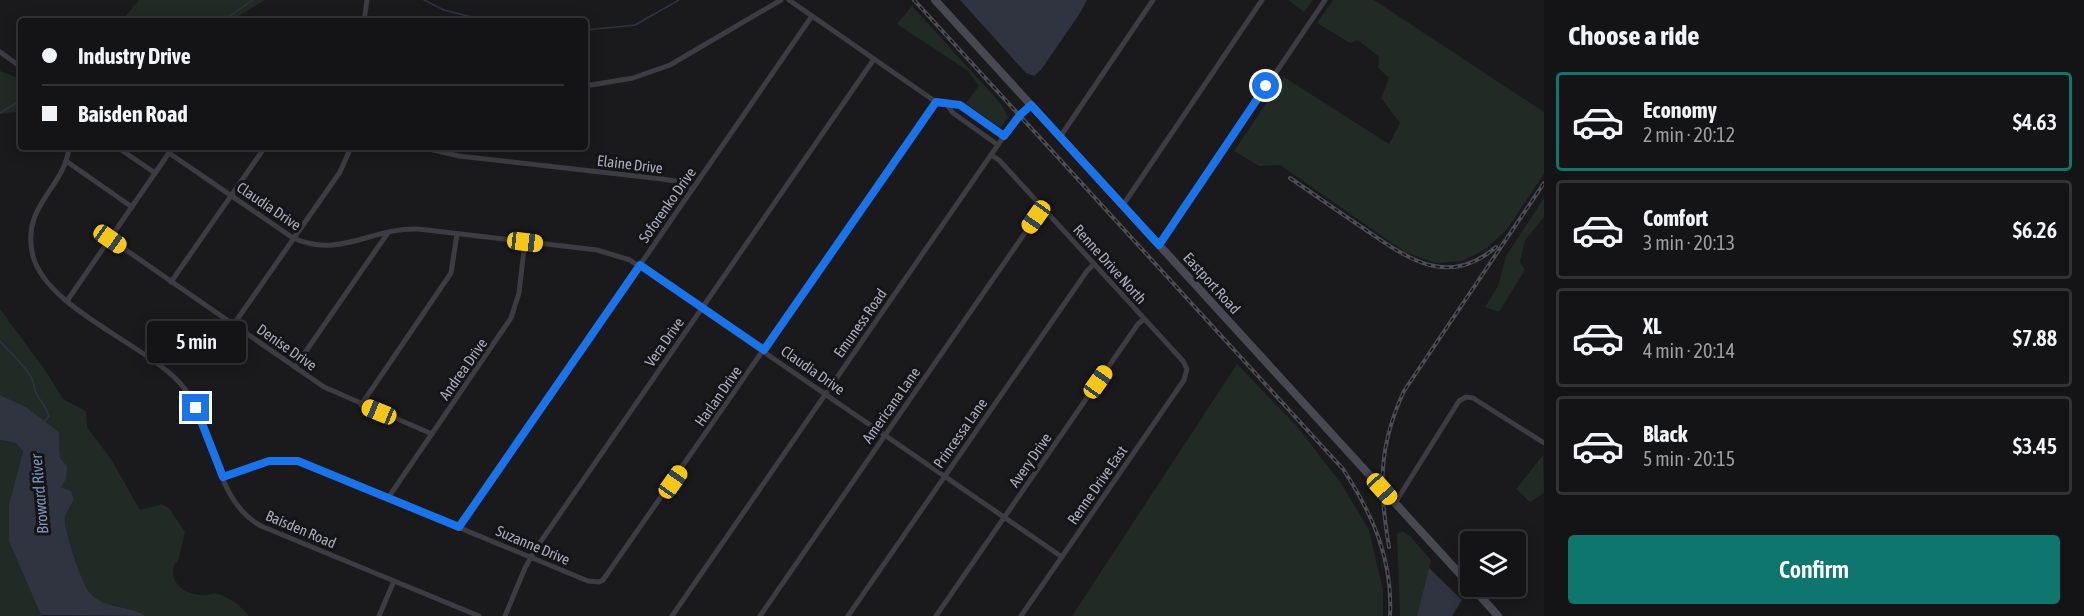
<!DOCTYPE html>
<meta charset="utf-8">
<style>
body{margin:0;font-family:"Asap Condensed",sans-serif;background:#1d1c1e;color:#f1f3f6;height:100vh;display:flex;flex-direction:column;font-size:22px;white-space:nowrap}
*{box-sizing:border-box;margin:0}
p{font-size:20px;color:#9d9ea0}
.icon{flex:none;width:33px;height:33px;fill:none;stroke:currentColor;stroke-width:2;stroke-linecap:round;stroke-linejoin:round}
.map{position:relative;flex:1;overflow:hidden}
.drawer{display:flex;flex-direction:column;background:#141315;width:540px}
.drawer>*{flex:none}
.top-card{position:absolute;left:18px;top:18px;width:570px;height:132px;border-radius:6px;box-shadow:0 3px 15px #0003,0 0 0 2px #333234;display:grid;align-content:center;height:132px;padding:0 24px;background:#141315}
.controls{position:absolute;left:1460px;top:531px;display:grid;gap:12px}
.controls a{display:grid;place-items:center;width:66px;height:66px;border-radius:6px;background:#141315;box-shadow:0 3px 15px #0003,0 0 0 2px #333234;font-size:30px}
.end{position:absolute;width:27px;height:27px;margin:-14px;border:8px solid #1a73e8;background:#fff;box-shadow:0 0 0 3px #fff}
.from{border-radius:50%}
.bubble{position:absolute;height:42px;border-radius:6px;background:#141315;box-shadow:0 3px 15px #0003,0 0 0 2px #333234;font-size:20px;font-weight:600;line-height:42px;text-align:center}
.car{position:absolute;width:18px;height:36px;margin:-18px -9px;border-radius:8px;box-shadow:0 0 4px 2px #0007;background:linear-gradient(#f5c518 24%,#345 0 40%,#f5c518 0 76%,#345 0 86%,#f5c518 0)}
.top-card b{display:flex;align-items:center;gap:21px;height:57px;font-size:22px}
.top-card b+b{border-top:2px solid #333234}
.top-card i{width:15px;height:15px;background:#f1f3f6}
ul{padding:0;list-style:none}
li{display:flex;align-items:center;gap:18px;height:99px;margin:0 12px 9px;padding:0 12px;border:3px solid #333234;border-radius:6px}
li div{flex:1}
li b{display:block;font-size:22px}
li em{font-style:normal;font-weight:600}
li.current{border-color:#0f766e}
li>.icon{width:54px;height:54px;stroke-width:1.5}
h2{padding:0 24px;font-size:27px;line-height:72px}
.button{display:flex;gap:12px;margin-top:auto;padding:12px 24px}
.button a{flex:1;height:69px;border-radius:6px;background:#0f766e;color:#fff;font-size:24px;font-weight:600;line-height:69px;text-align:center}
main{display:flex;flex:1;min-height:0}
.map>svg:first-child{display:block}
.green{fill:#212a24}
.water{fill:#2f3440}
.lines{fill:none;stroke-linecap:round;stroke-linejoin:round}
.stream{stroke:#2f3440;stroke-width:1.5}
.street{stroke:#3d3c43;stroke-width:5}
.secondary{stroke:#484851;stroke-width:8}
.rail-casing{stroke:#4d4d56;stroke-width:4}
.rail{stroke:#151417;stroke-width:1.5;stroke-dasharray:4.5;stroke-linecap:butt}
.route{stroke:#1a73e8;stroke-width:8}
.labels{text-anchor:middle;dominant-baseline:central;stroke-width:6;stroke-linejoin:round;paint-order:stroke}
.street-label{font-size:15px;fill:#abacbb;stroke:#151417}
.water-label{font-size:16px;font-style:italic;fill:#8290b6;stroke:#151417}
</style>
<main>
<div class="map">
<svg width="1544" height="616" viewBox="0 0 1544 616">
<rect width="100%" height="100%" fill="#1a191c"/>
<!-- green -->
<g class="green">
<polygon points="139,0 265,0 231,21 118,21 124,18"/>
<polygon points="1288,0 1313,0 1304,12"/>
<polygon points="1333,0 1374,0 1544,112 1544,174 1507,229 1487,248 1463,261 1435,263 1405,252 1280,165 1259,166 1234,151 1284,77 1389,144 1400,123 1381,98 1389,78 1378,68 1379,57 1358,40 1350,43 1317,23"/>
<polygon points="912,6 1002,105 1008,118 1000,128 966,103 979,86 968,71 897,24"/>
<polygon points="0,71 21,79 21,114 14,112 0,114"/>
<polygon points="1544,198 1544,217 1525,240 1520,262 1525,270 1499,312 1485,307 1498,286 1506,256"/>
<path d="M0,309L45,370L63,399L86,411L87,427L111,459L140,510L162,504L169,508L185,532L178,562L175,563C167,583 186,596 204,595C210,595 213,592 218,594C232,599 240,605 249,616H146C129,605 104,609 90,593C82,584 63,528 65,517C67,511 71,505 74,500L61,487L66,466L60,458L59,432L26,407L0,395Z"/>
<polygon points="1237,364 1295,424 1341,483 1369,530 1383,590 1383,616 1072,616"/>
<polygon points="0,440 16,443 23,450 9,504 26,579 42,616 0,616"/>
<polygon points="1543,455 1544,493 1530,502 1516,489"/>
<polygon points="1402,531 1410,536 1431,560 1417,616 1400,616 1397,534"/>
</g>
<!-- water -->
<g class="water">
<polygon points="960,0 1087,0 1080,13 1041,70 1034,76 1026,73"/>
<path d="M0,395L26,407L59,432L60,458L67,466L66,479L61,487L71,491L74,500C71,505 67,511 65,517C63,528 82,584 90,593C104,609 129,605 146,616L41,615L9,541V504L23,451L16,443L0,440Z"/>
<polygon points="1429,568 1462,600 1452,616 1417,616"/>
</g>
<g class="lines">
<!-- stream -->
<g class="stream">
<polyline points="424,0 444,10 487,21"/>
<polyline points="222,21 253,0"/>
<polyline points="585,30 635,25 679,0"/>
<polyline points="0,113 21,100"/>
<path d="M0,341C10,353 24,364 31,377C34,382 34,386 35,391C39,400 46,406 49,416L45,421"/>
</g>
<!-- street -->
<g class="street">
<polyline points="789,0 936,102 960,105 1004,136"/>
<polyline points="364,21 367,0"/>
<polyline points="0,52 21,67"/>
<polyline points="585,86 633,78 670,65 781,0"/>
<polyline points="947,105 953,113 998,145"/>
<polyline points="1060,137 1153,0"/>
<path d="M69,147C65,189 20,205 33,256C46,307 142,343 179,382C217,423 210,498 261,526L479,616"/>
<polyline points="117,147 155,173"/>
<polyline points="421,147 459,156 662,179 681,182 693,189"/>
<path d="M169,153L293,238C340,259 373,227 418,229L597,250L630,260L1062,557"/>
<polyline points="991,155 999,160 1183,361 1187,369 1184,380 1021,616"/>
<polyline points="66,161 132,207"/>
<polyline points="1123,205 1262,0"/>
<polyline points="110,239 324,387 432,434"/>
<polyline points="1159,245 1325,0"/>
<polyline points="171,282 265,147"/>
<polyline points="67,301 173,147"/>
<polyline points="234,324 340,172 351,147"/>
<polyline points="295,367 387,234"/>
<polyline points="361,405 451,273 457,234"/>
<polyline points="223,477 269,461 298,461 588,581 599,582 603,580 936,102"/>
<polyline points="388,498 511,318 519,293 525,241"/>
<polyline points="1395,503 1459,401 1466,397 1473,398 1544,443"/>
<polyline points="459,527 812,16"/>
<polyline points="379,616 394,581"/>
<polyline points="505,616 525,568 537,547 874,59"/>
<polyline points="672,616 1004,136 1020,115 1031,105"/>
<polyline points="760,616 1036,217 1043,209"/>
<polyline points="848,616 1087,271 1094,264"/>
<polyline points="936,616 1138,324 1144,319"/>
</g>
<!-- secondary -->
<g class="secondary">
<polyline points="935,0 1470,585"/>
<polyline points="1471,586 1498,616"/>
</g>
<defs>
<g id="rail">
<path d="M914,0L1343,469C1373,515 1393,560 1390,616"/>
<path d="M1290,178C1315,195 1339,212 1363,228C1407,258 1447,289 1496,247"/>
<path d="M1389,547C1379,488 1378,447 1404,391L1544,183"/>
</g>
</defs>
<!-- rail casing -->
<use href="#rail" class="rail-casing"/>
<!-- rail -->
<use href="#rail" class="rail"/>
</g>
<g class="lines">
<!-- route -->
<polyline class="route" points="196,408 223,477 269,461 298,461 459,527 640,265 764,350 936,102 960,105 1004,136 1020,115 1031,105 1159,245 1266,86"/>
</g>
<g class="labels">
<!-- street labels -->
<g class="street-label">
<text transform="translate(630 164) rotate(7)">Elaine Drive</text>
<text transform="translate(667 205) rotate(-55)">Soforenko Drive</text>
<text transform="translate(269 206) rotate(34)">Claudia Drive</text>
<text transform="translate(1110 264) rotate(48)">Renne Drive North</text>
<text transform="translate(1212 283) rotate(48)">Eastport Road</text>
<text transform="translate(860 323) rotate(-55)">Emuness Road</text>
<text transform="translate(664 342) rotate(-55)">Vera Drive</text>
<text transform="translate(287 347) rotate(35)">Denise Drive</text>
<text transform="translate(463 369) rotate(-55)">Andrea Drive</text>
<text transform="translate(813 370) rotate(35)">Claudia Drive</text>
<text transform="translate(718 396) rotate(-55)">Harlan Drive</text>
<text transform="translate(891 405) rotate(-55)">Americana Lane</text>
<text transform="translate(960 433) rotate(-55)">Princessa Lane</text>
<text transform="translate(1030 460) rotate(-55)">Avery Drive</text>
<text transform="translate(1097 485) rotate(-55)">Renne Drive East</text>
<text transform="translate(301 529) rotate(23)">Baisden Road</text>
<text transform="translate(533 545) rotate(23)">Suzanne Drive</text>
</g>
<!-- water labels -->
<g class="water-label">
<text transform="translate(39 494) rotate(-95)">Broward River</text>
</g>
</g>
</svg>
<div class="controls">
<a><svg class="icon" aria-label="layers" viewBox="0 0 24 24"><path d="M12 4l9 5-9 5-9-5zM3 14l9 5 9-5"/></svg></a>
</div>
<i class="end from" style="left:1266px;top:86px"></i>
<i class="end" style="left:196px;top:408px"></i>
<div class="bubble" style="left:147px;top:321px;width:99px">5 min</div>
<i class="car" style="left:1036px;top:217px;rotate:215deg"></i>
<i class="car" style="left:110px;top:239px;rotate:125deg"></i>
<i class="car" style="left:525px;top:242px;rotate:97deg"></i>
<i class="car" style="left:1098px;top:382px;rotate:35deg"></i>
<i class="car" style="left:379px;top:412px;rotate:292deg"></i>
<i class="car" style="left:673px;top:482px;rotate:35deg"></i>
<i class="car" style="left:1382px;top:489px;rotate:138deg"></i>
<div class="top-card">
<b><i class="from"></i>Industry Drive</b>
<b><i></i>Baisden Road</b>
</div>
</div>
<section class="drawer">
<h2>Choose a ride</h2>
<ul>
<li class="current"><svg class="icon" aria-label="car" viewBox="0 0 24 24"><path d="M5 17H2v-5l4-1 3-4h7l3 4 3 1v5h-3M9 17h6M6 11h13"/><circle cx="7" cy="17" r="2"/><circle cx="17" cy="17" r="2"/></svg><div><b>Economy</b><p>2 min · 20:12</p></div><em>$4.63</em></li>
<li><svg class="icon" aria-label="car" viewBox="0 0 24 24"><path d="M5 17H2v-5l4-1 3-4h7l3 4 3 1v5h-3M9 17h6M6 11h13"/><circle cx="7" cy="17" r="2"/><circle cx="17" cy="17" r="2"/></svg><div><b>Comfort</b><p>3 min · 20:13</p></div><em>$6.26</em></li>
<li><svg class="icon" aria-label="car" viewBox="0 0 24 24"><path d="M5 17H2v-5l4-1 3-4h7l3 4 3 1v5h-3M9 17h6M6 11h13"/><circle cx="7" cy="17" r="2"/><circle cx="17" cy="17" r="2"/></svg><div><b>XL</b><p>4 min · 20:14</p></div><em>$7.88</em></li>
<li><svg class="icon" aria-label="car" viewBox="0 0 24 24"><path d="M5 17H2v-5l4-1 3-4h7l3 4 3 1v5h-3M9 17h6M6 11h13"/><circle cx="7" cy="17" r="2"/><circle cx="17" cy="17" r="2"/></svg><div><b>Black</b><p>5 min · 20:15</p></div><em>$3.45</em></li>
</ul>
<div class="button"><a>Confirm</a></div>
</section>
</main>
